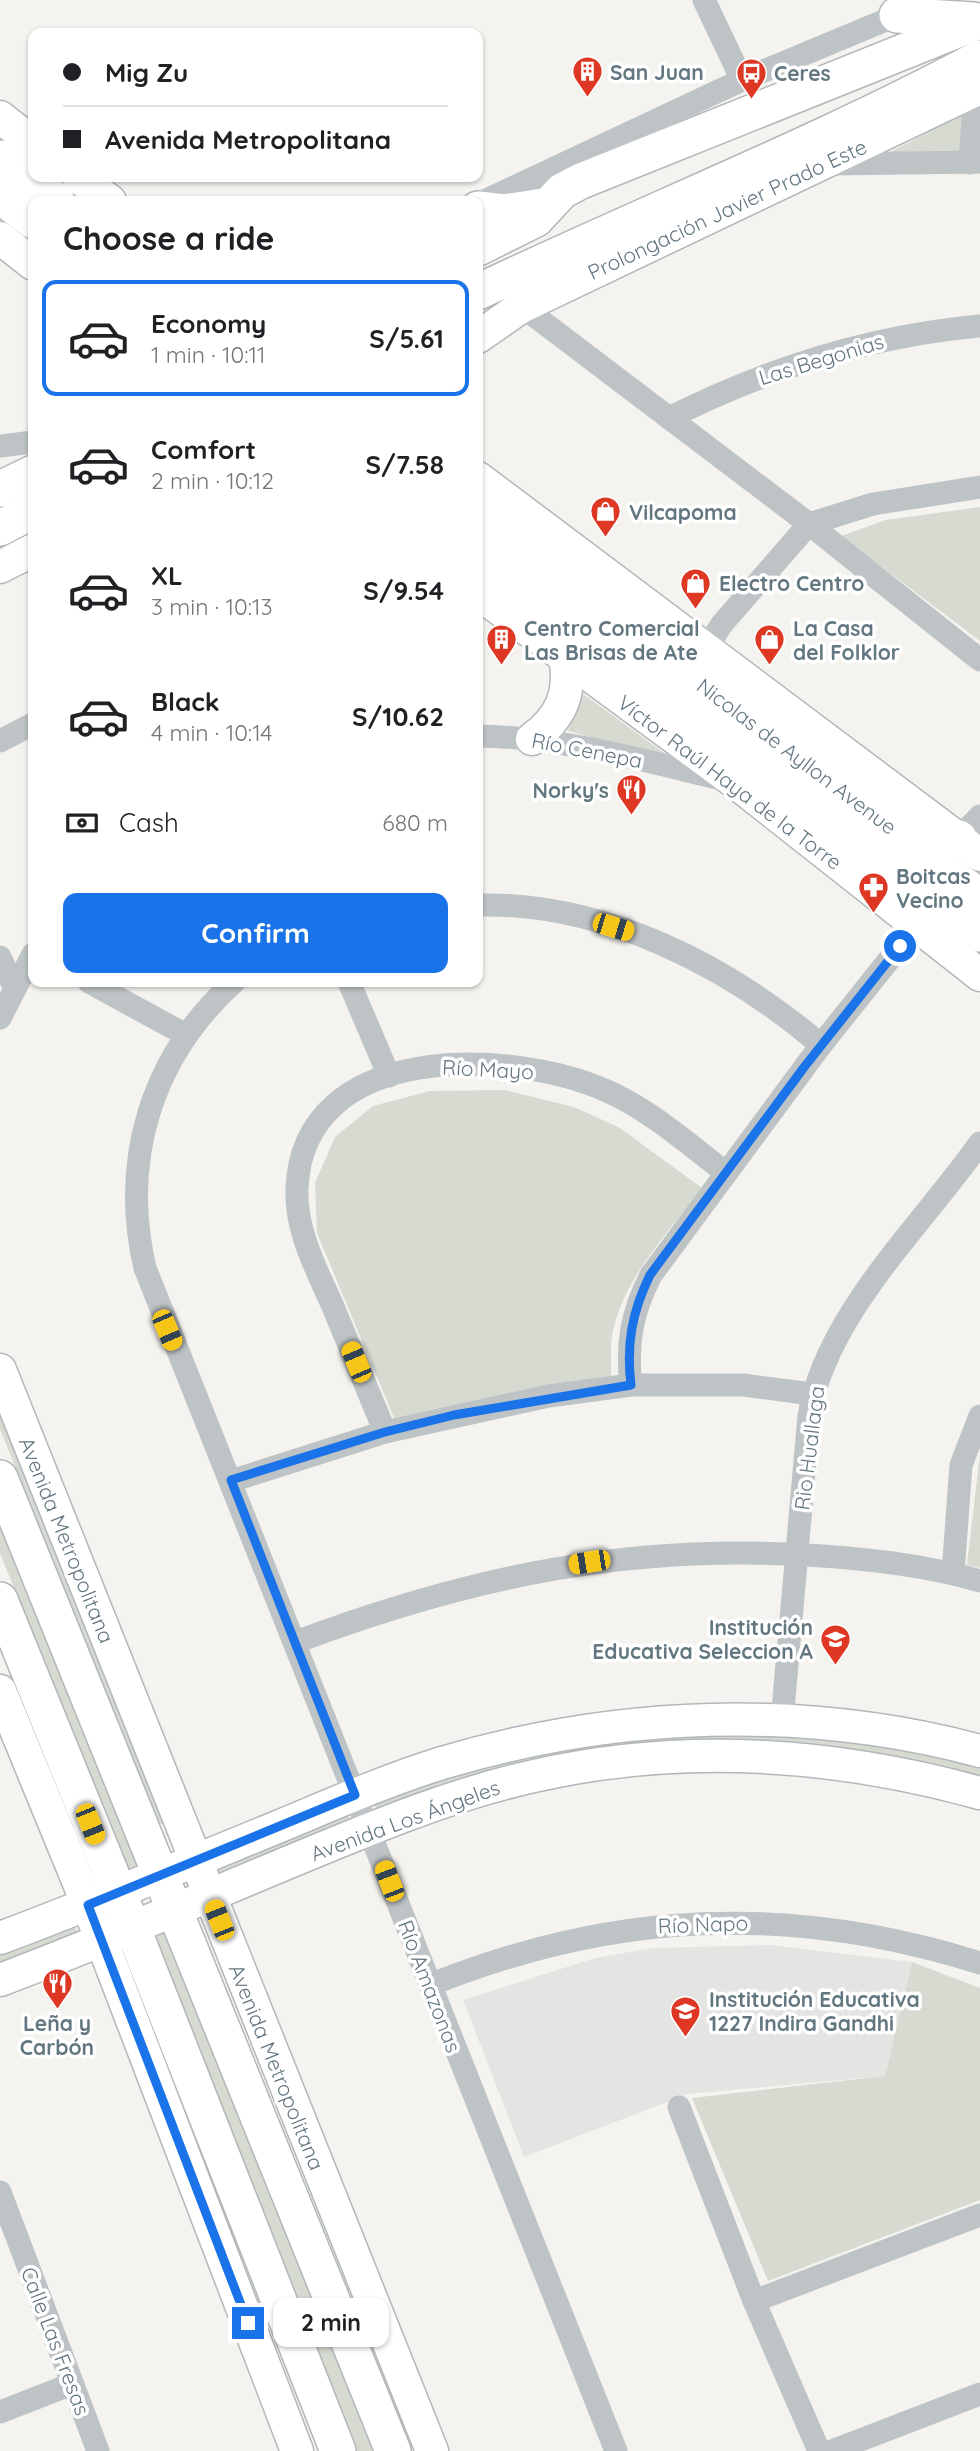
<!DOCTYPE html>
<meta charset="utf-8">
<style>
body{margin:0;font-family:Quicksand,sans-serif;background:#f2f2f2;color:#202124;height:100vh;display:flex;flex-direction:column;font-size:26px;white-space:nowrap}
*{box-sizing:border-box;margin:0}
p{font-size:23px;color:#757577}
.icon{flex:none;width:38px;height:38px;fill:none;stroke:currentColor;stroke-width:2;stroke-linecap:round;stroke-linejoin:round}
.map{position:relative;flex:1;overflow:hidden}
.details{position:absolute;left:28px;top:196px;width:455px;height:791px;display:flex;flex-direction:column;background:#fff;border-radius:14px;box-shadow:0 2px 5px #0004}
.details>*{flex:none}
.top-card{position:absolute;left:28px;top:28px;width:455px;height:154px;border-radius:14px;box-shadow:0 2px 5px #0004;display:grid;align-content:center;height:154px;padding:0 35px;background:#fff}
.end{position:absolute;width:32px;height:32px;margin:-16px;border:9px solid #1a73e8;background:#fff;box-shadow:0 0 0 4px #fff}
.from{border-radius:50%}
.bubble{position:absolute;height:49px;border-radius:14px;background:#fff;box-shadow:0 2px 5px #0004;font-size:23px;font-weight:800;line-height:49px;text-align:center}
.car{position:absolute;width:21px;height:42px;margin:-21px -10px;border-radius:9px;box-shadow:0 0 5px 2px #0007;background:linear-gradient(#f5c518 24%,#345 0 40%,#f5c518 0 76%,#345 0 86%,#f5c518 0)}
.top-card b{display:flex;align-items:center;gap:24px;height:66px;font-size:26px}
.top-card b+b{border-top:2px solid #e0e0e0}
.top-card i{width:18px;height:18px;background:#202124}
ul{padding:0;list-style:none}
li{display:flex;align-items:center;gap:21px;height:116px;margin:0 14px 10px;padding:0 21px;border:4px solid transparent;border-radius:14px}
li div{flex:1}
li b{display:block;font-size:26px}
li em{font-style:normal;font-weight:800}
li.on{border-color:#1a73e8}
li>.icon{width:63px;height:63px;stroke-width:1.5}
h2{padding:0 35px;font-size:32px;line-height:84px}
.pay{display:flex;align-items:center;gap:18px;height:77px;padding:0 35px;font-size:26px}
.pay p{margin-inline-start:auto}
.primary-button{display:flex;gap:14px;margin-top:auto;padding:14px 35px}
.primary-button a{flex:1;height:80px;border-radius:14px;background:#1a73e8;color:#fff;font-size:28px;font-weight:800;line-height:80px;text-align:center}
.map>svg:first-child{display:block}
.built{fill:#e4e5e3}
.green{fill:#d6dad0}
.lines{fill:none;stroke-linecap:round;stroke-linejoin:round}
.secondary-casing{stroke:#b1b7ba;stroke-width:35}
.primary-casing{stroke:#b1b7b9;stroke-width:38}
.street{stroke:#bec3c5;stroke-width:23}
.secondary{stroke:#fff;stroke-width:32}
.primary{stroke:#fff;stroke-width:35}
.route{stroke:#1a73e8;stroke-width:9}
.labels{text-anchor:middle;dominant-baseline:central;stroke-width:7;stroke-linejoin:round;paint-order:stroke}
.poi-label{font-size:21px;font-weight:bold;fill:#637780;stroke:#fff;text-anchor:start}
.street-label{font-size:21px;fill:#637780;stroke:#fff}
</style>
<div class="map">
<svg width="980" height="2451" viewBox="0 0 980 2451">
<rect width="100%" height="100%" fill="#f4f3ef"/>
<!-- built -->
<polygon class="built" points="770,1945 912,1962 885,2076 688,2094 524,2157 463,2000 595,1958 653,1948"/>
<!-- green -->
<g class="green">
<polygon points="963,114 961,155 883,156"/>
<polygon points="980,507 980,641 841,536 886,520"/>
<polygon points="583,694 671,758 568,731"/>
<path d="M505,1090L574,1107L620,1128L702,1188C669,1232 625,1276 613,1331C609,1347 612,1365 611,1381L395,1420L317,1233L315,1183L335,1137L373,1106L430,1091Z"/>
<polygon points="0,1395 165,1825 159,1823 0,1429"/>
<polygon points="980,1454 980,1568 967,1565"/>
<polygon points="0,1508 142,1864 135,1871 126,1867 0,1553"/>
<polygon points="784,1729 980,1761 980,1783 787,1748 379,1812 373,1803 374,1797 585,1740"/>
<polygon points="347,1812 350,1820 219,1881 209,1865"/>
<polygon points="71,1918 79,1935 0,1966 0,1945"/>
<polygon points="166,1932 383,2451 356,2451 155,1946 157,1936"/>
<polygon points="912,1962 980,1988 980,2200 768,2281 692,2098 885,2076"/>
</g>
<g class="lines">
<defs>
<g id="secondary">
<polyline points="0,117 33,143"/>
<polyline points="78,177 110,201"/>
<polyline points="0,238 33,264"/>
<polyline points="478,337 521,307 980,88"/>
<polyline points="478,478 980,855"/>
<polyline points="0,567 33,550"/>
<polyline points="478,593 735,782 980,975"/>
<path d="M532,739C561,718 572,693 565,657"/>
<polyline points="0,1370 432,2451"/>
<polyline points="0,1691 88,1905 297,2451"/>
<path d="M0,1938C94,1903 187,1864 280,1826C333,1804 387,1780 442,1763C616,1711 804,1704 980,1751"/>
<path d="M0,1980C101,1942 200,1899 299,1858C376,1826 453,1794 534,1776C683,1742 834,1753 980,1793"/>
</g>
<g id="primary">
<polyline points="897,15 973,20"/>
<polyline points="0,158 57,201"/>
<polyline points="0,196 33,221"/>
<polyline points="478,209 504,212 543,206"/>
<polyline points="478,248 536,219 562,191 581,181 980,21"/>
<path d="M478,292C644,213 817,145 980,58"/>
<polyline points="0,489 33,473"/>
<polyline points="478,516 980,897"/>
<polyline points="0,528 33,511"/>
<polyline points="478,556 980,934"/>
<polyline points="897,831 959,838"/>
<polyline points="882,867 916,926"/>
<polyline points="0,1478 393,2451"/>
<polyline points="0,1600 119,1893 338,2451"/>
</g>
</defs>
<!-- secondary casing -->
<use href="#secondary" class="secondary-casing"/>
<!-- primary casing -->
<use href="#primary" class="primary-casing"/>
<!-- street -->
<g class="street">
<polyline points="704,0 742,80"/>
<polyline points="970,163 975,90"/>
<polyline points="829,164 980,162"/>
<polyline points="478,204 742,80 910,10"/>
<polyline points="511,298 809,524 980,660"/>
<path d="M669,418C768,368 870,336 980,326"/>
<polyline points="0,446 33,442"/>
<polyline points="707,647 722,624 809,524 873,504 980,487"/>
<path d="M478,736C562,737 645,761 726,780"/>
<polyline points="0,741 33,724"/>
<polyline points="959,838 980,816"/>
<path d="M478,905C604,902 727,965 821,1045"/>
<polyline points="0,957 14,987"/>
<polyline points="89,982 186,1035"/>
<path d="M234,982C151,1057 120,1160 145,1268L616,2451"/>
<polyline points="349,982 389,1076"/>
<polyline points="0,1018 33,954"/>
<path d="M631,1385C626,1343 632,1312 651,1275L821,1045L916,926"/>
<path d="M385,1432C368,1391 351,1350 334,1309C317,1270 295,1231 297,1188C303,1041 511,1048 607,1091C650,1110 687,1143 725,1172"/>
<polyline points="231,1481 385,1432 549,1396 631,1385 743,1385 812,1394"/>
<polyline points="953,1573 961,1465 980,1416"/>
<path d="M296,1642C472,1576 635,1542 823,1556C876,1560 929,1566 980,1581"/>
<path d="M782,1721L809,1416C825,1316 922,1225 980,1143"/>
<path d="M430,1985C613,1911 791,1903 980,1963"/>
<polyline points="679,2107 754,2301 819,2451"/>
<polyline points="0,2192 98,2451"/>
<polyline points="754,2301 980,2215"/>
<polyline points="0,2412 72,2384"/>
<polyline points="832,2451 980,2394"/>
</g>
<!-- secondary -->
<use href="#secondary" class="secondary"/>
<!-- primary -->
<use href="#primary" class="primary"/>
</g>
<g class="lines">
<!-- route -->
<path class="route" d="M248,2323L88,1905L355,1795L231,1480L385,1432L454,1415L631,1385C626,1344 632,1312 650,1275L805,1066L900,946"/>
</g>
<!-- icons -->
<defs>
<symbol id="building-pin" viewBox="-11 -11 22 30"><path d="M0 17L-7.5 6A9.5 9.5 0 1 1 7.5 6Z" fill="#de3825" stroke="#fff"/><path d="M-4-6H4V6H1V3H-1V6H-4ZM-2.5-4.3h1.7v1.8h-1.7ZM.8-4.3h1.7v1.8H.8ZM-2.5-1h1.7V.8h-1.7ZM.8-1h1.7V.8H.8Z" fill="#fff"/></symbol>
<symbol id="bus-pin" viewBox="-11 -11 22 30"><path d="M0 17L-7.5 6A9.5 9.5 0 1 1 7.5 6Z" fill="#de3825" stroke="#fff"/><path d="M-5-6H5V4H4V6H2V4H-2V6H-4V4H-5ZM-3.5-4V0h7V-4ZM-3.5 1.2v1.5H-2V1.2ZM2 1.2v1.5H3.5V1.2Z" fill="#fff"/></symbol>
<symbol id="shop-pin" viewBox="-11 -11 22 30"><path d="M0 17L-7.5 6A9.5 9.5 0 1 1 7.5 6Z" fill="#de3825" stroke="#fff"/><path d="M-5-2.5h2.3a2.7 3.5 0 0 1 5.4 0H5L5.5 6h-11ZM-1.5-2.5h3a1.5 2.3 0 0 0-3 0Z" fill="#fff"/></symbol>
<symbol id="restaurant-pin" viewBox="-11 -11 22 30"><path d="M0 17L-7.5 6A9.5 9.5 0 1 1 7.5 6Z" fill="#de3825" stroke="#fff"/><path d="M-5-6h1v4h1v-4h1v4h1v-4h1v5L-1.5 .5V6h-2V.5L-5-1ZM5-6V6H3V1.5H1.5Q1.5-4 5-6Z" fill="#fff"/></symbol>
<symbol id="pharmacy-pin" viewBox="-11 -11 22 30"><path d="M0 17L-7.5 6A9.5 9.5 0 1 1 7.5 6Z" fill="#de3825" stroke="#fff"/><path d="M-2-6h4v4h4v4h-4v4h-4v-4h-4v-4h4Z" fill="#fff"/></symbol>
<symbol id="school-pin" viewBox="-11 -11 22 30"><path d="M0 17L-7.5 6A9.5 9.5 0 1 1 7.5 6Z" fill="#de3825" stroke="#fff"/><path d="M0-5L7-2L0 1L-7-2ZM-4 1L0 2.5L4 1V4Q0 6-4 4Z" fill="#fff"/></symbol>
</defs>
<g fill-rule="evenodd">
<use href="#building-pin" x="570" y="54" width="35" height="47"/>
<use href="#bus-pin" x="734" y="56" width="35" height="47"/>
<use href="#shop-pin" x="588" y="494" width="35" height="47"/>
<use href="#shop-pin" x="678" y="566" width="35" height="47"/>
<use href="#building-pin" x="484" y="622" width="35" height="47"/>
<use href="#shop-pin" x="752" y="622" width="35" height="47"/>
<use href="#restaurant-pin" x="614" y="772" width="35" height="47"/>
<use href="#pharmacy-pin" x="856" y="870" width="35" height="47"/>
<use href="#school-pin" x="818" y="1622" width="35" height="47"/>
<use href="#restaurant-pin" x="40" y="1966" width="35" height="47"/>
<use href="#school-pin" x="668" y="1994" width="35" height="47"/>
</g>
<g class="labels">
<!-- poi labels -->
<g class="poi-label">
<text x="610" y="72">San Juan</text>
<text x="774" y="73">Ceres</text>
<text x="629" y="512">Vilcapoma</text>
<text x="719" y="583">Electro Centro</text>
<text x="524" y="628">Centro Comercial<tspan x="524" dy="24">Las Brisas de Ate</tspan></text>
<text x="793" y="628">La Casa<tspan x="793" dy="24">del Folklor</tspan></text>
<text x="609" y="790" text-anchor="end">Norky's</text>
<text x="896" y="876">Boitcas<tspan x="896" dy="24">Vecino</tspan></text>
<text x="813" y="1627" text-anchor="end">Institución<tspan x="813" dy="24">Educativa Seleccion A</tspan></text>
<text x="709" y="1999">Institución Educativa<tspan x="709" dy="24">1227 Indira Gandhi</tspan></text>
<text x="57" y="2023" text-anchor="middle">Leña y<tspan x="57" dy="24">Carbón</tspan></text>
</g>
<!-- street labels -->
<g class="street-label">
<text transform="translate(727 209) rotate(-25)">Prolongación Javier Prado Este</text>
<text transform="translate(821 359) rotate(-17)">Las Begonias</text>
<text transform="translate(587 750) rotate(11)">Río Cenepa</text>
<text transform="translate(797 756) rotate(37)">Nicolas de Ayllon Avenue</text>
<text transform="translate(730 782) rotate(37)">Víctor Raúl Haya de la Torre</text>
<text transform="translate(488 1069) rotate(3)">Río Mayo</text>
<text transform="translate(809 1448) rotate(-83)">Rio Huallaga</text>
<text transform="translate(67 1540) rotate(68)">Avenida Metropolitana</text>
<text transform="translate(405 1820) rotate(-20)">Avenida Los Ángeles</text>
<text transform="translate(703 1924) rotate(-2)">Río Napo</text>
<text transform="translate(430 1986) rotate(69)">Río Amazonas</text>
<text transform="translate(277 2067) rotate(68)">Avenida Metropolitana</text>
<text transform="translate(56 2341) rotate(69)">Calle Las Fresas</text>
</g>
</g>
</svg>
<i class="end from" style="left:900px;top:946px"></i>
<i class="end" style="left:248px;top:2323px"></i>
<div class="bubble" style="left:273px;top:2298px;width:116px">2 min</div>
<i class="car" style="left:613px;top:927px;rotate:107deg"></i>
<i class="car" style="left:167px;top:1330px;rotate:157deg"></i>
<i class="car" style="left:356px;top:1362px;rotate:337deg"></i>
<i class="car" style="left:589px;top:1562px;rotate:261deg"></i>
<i class="car" style="left:90px;top:1824px;rotate:158deg"></i>
<i class="car" style="left:389px;top:1881px;rotate:339deg"></i>
<i class="car" style="left:219px;top:1920px;rotate:338deg"></i>
<div class="top-card">
<b><i class="from"></i>Mig Zu</b>
<b><i></i>Avenida Metropolitana</b>
</div>
<section class="details">
<h2>Choose a ride</h2>
<ul>
<li class="on"><svg class="icon" aria-label="car" viewBox="0 0 24 24"><path d="M5 17H2v-5l4-1 3-4h7l3 4 3 1v5h-3M9 17h6M6 11h13"/><circle cx="7" cy="17" r="2"/><circle cx="17" cy="17" r="2"/></svg><div><b>Economy</b><p>1 min · 10:11</p></div><em>S/5.61</em></li>
<li><svg class="icon" aria-label="car" viewBox="0 0 24 24"><path d="M5 17H2v-5l4-1 3-4h7l3 4 3 1v5h-3M9 17h6M6 11h13"/><circle cx="7" cy="17" r="2"/><circle cx="17" cy="17" r="2"/></svg><div><b>Comfort</b><p>2 min · 10:12</p></div><em>S/7.58</em></li>
<li><svg class="icon" aria-label="car" viewBox="0 0 24 24"><path d="M5 17H2v-5l4-1 3-4h7l3 4 3 1v5h-3M9 17h6M6 11h13"/><circle cx="7" cy="17" r="2"/><circle cx="17" cy="17" r="2"/></svg><div><b>XL</b><p>3 min · 10:13</p></div><em>S/9.54</em></li>
<li><svg class="icon" aria-label="car" viewBox="0 0 24 24"><path d="M5 17H2v-5l4-1 3-4h7l3 4 3 1v5h-3M9 17h6M6 11h13"/><circle cx="7" cy="17" r="2"/><circle cx="17" cy="17" r="2"/></svg><div><b>Black</b><p>4 min · 10:14</p></div><em>S/10.62</em></li>
</ul>
<div class="pay"><svg class="icon" aria-label="cash" viewBox="0 0 24 24"><path d="M3 7h18v10H3z"/><circle cx="12" cy="12" r="2"/></svg>Cash<p>680 m</p></div>
<div class="primary-button"><a>Confirm</a></div>
</section>
</div>
